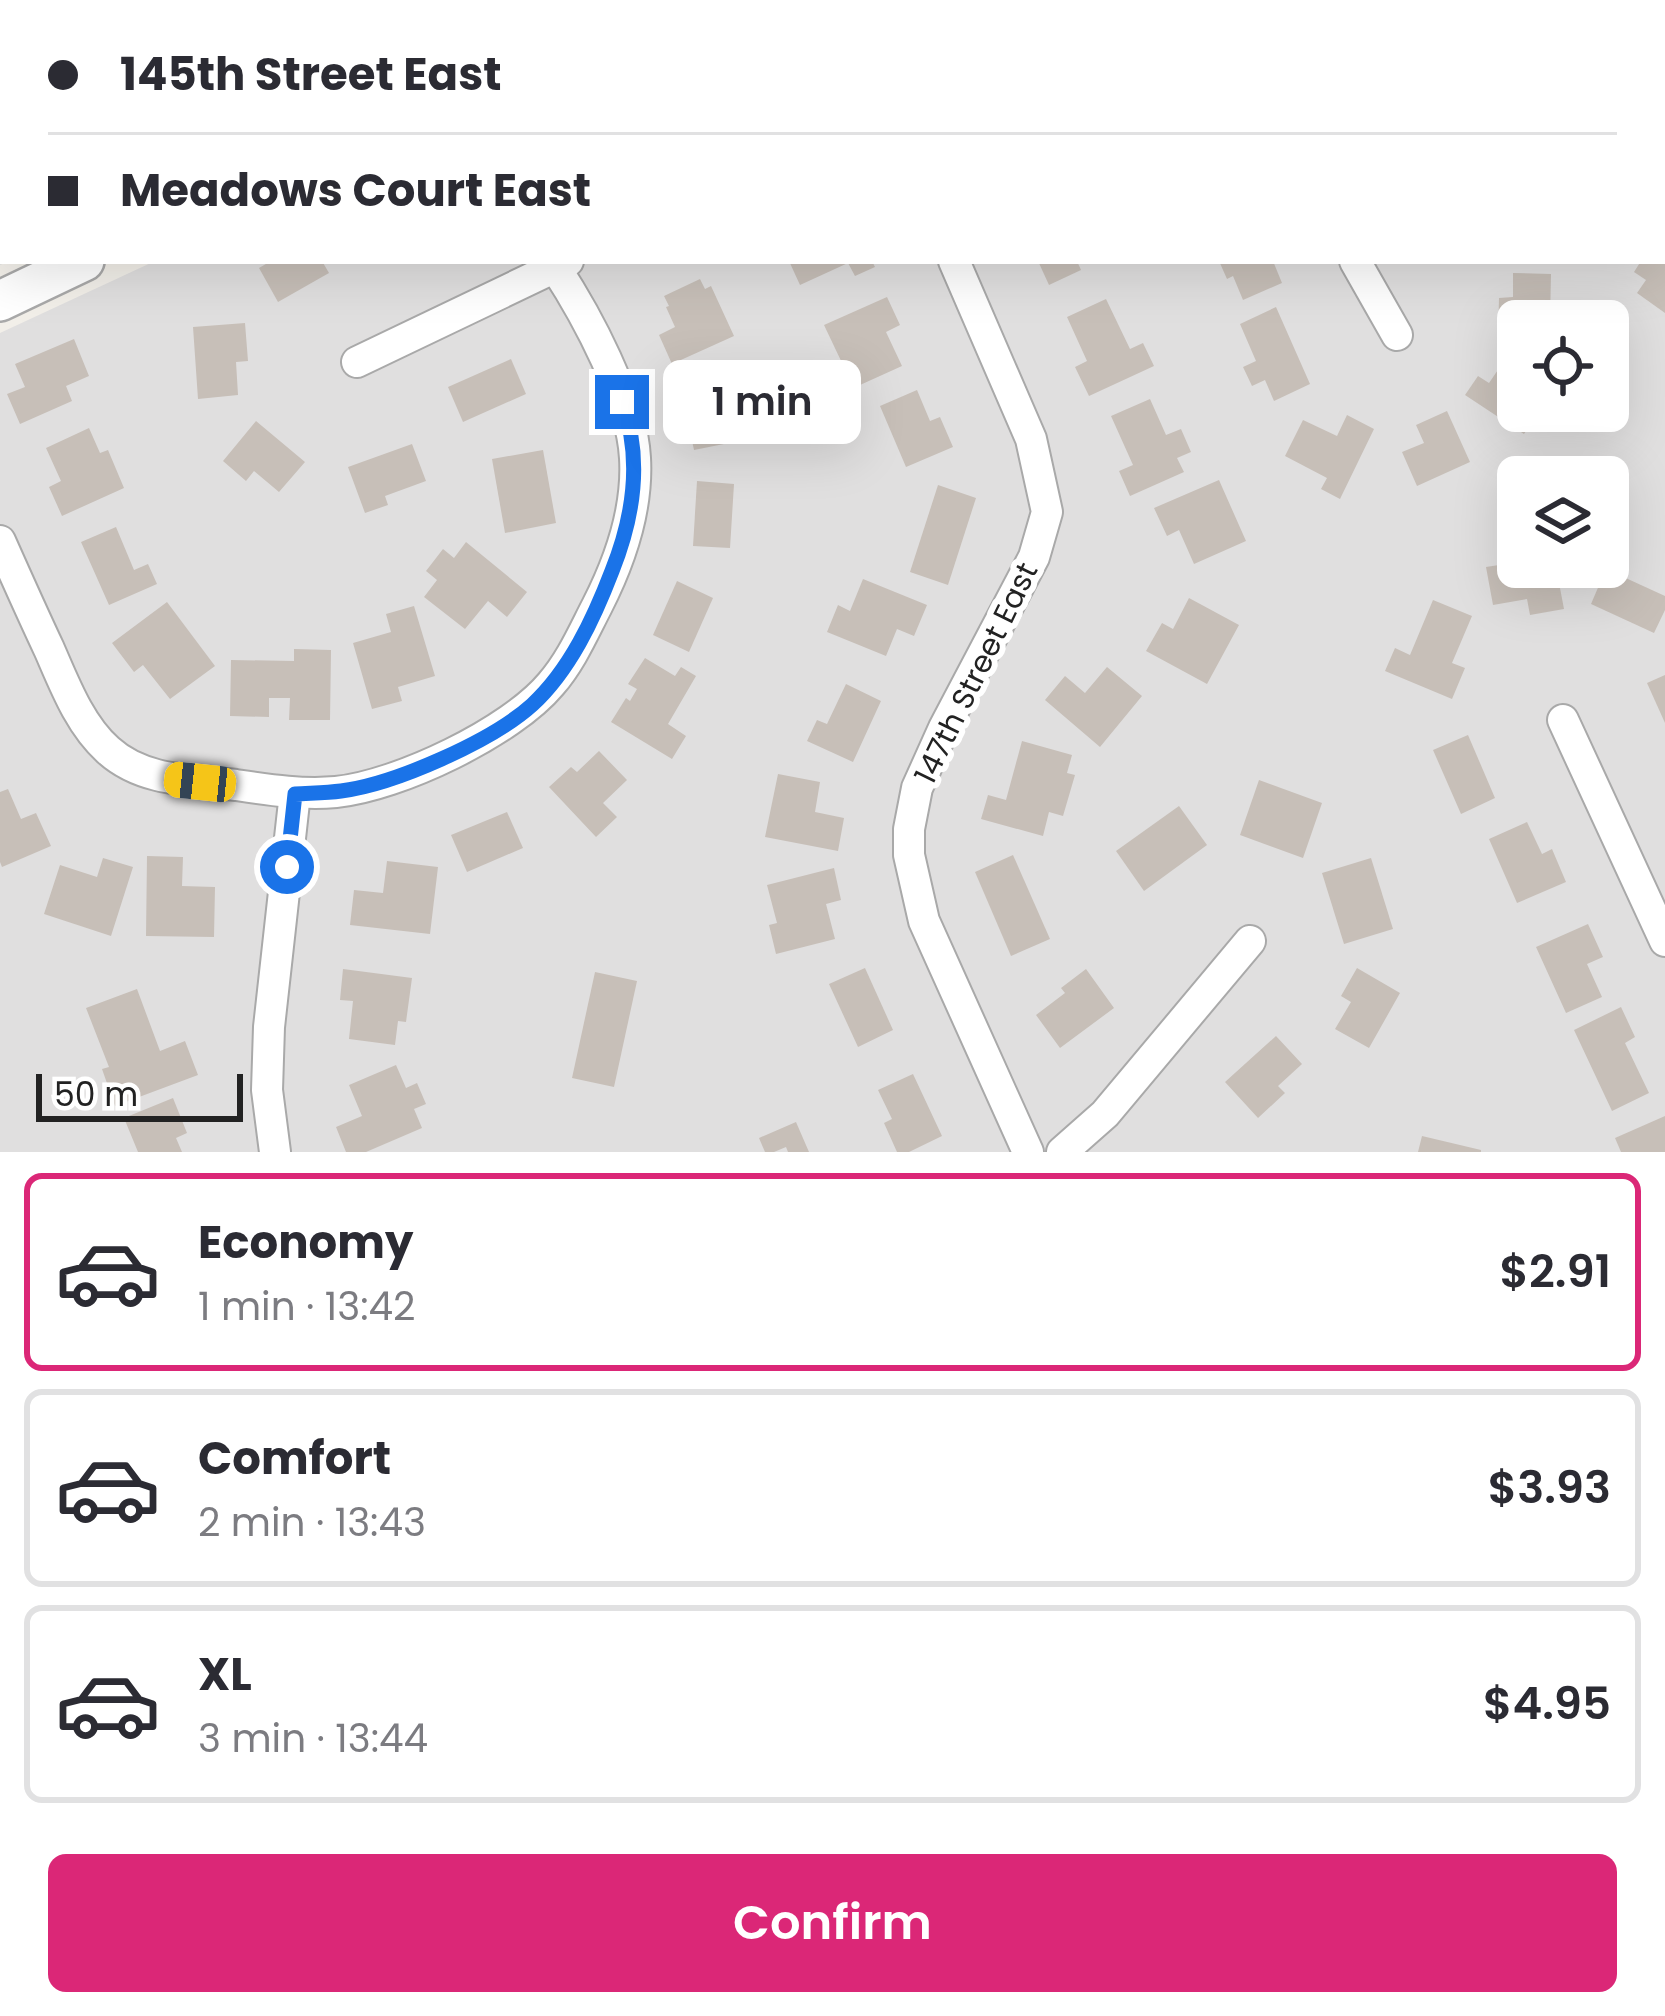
<!DOCTYPE html>
<meta charset="utf-8">
<style>
body{margin:0;font-family:Poppins,sans-serif;background:#f7f7f7;color:#2b2b33;height:100vh;display:flex;flex-direction:column;font-size:45px;white-space:nowrap}
*{box-sizing:border-box;margin:0}
p{font-size:39px;color:#7c7c81}
.icon{flex:none;width:66px;height:66px;fill:none;stroke:currentColor;stroke-width:2;stroke-linecap:round;stroke-linejoin:round}
.map{position:relative;height:1152px;overflow:hidden}
.panel{display:flex;flex-direction:column;background:#fff;flex:1}
.panel>*{flex:none}
.guide{position:absolute;left:0px;top:0px;width:1665px;height:264px;box-shadow:0 12px 48px #0002;display:grid;align-content:center;height:264px;padding:0 48px;background:#fff}
.tools{position:absolute;left:1497px;top:300px;display:grid;gap:24px}
.tools a{display:grid;place-items:center;width:132px;height:132px;border-radius:18px;background:#fff;box-shadow:0 12px 48px #0002;font-size:60px}
.scale{position:absolute;left:36px;bottom:30px;width:207px;box-sizing:border-box;padding-left:12px;border:6px solid #222;border-top:0;font-size:33px;line-height:42px;white-space:nowrap;color:#222;-webkit-text-stroke:9px #fff;paint-order:stroke}
.end{position:absolute;width:54px;height:54px;margin:-27px;border:15px solid #1a73e8;background:#fff;box-shadow:0 0 0 6px #fff}
.from{border-radius:50%}
.bubble{position:absolute;height:84px;border-radius:18px;background:#fff;box-shadow:0 12px 48px #0002;font-size:39px;font-weight:600;line-height:84px;text-align:center}
.car{position:absolute;width:36px;height:72px;margin:-36px -18px;border-radius:15px;box-shadow:0 0 9px 3px #0007;background:linear-gradient(#f5c518 24%,#345 0 40%,#f5c518 0 76%,#345 0 86%,#f5c518 0)}
.guide b{display:flex;align-items:center;gap:42px;height:114px;font-size:45px}
.guide b+b{border-top:3px solid #e1e1e2}
.guide i{width:30px;height:30px;background:#2b2b33}
ul{padding:21px 0 0;list-style:none}
li{display:flex;align-items:center;gap:36px;height:198px;margin:0 24px 18px;padding:0 24px;border:6px solid #e1e1e2;border-radius:18px}
li div{flex:1}
li b{display:block;font-size:45px}
li em{font-style:normal;font-weight:600}
li.on{border-color:#db2777}
li>.icon{width:108px;height:108px;stroke-width:1.5}
.button{display:flex;gap:24px;margin-top:auto;padding:24px 48px}
.button a{flex:1;height:138px;border-radius:18px;background:#db2777;color:#fff;font-size:48px;font-weight:600;line-height:138px;text-align:center}
.map>svg:first-child{display:block}
.residential{fill:#e0dfdf;fill-rule:evenodd}
.building{fill:#c7bfb8}
.lines{fill:none;stroke-linecap:round;stroke-linejoin:round}
.minor-casing{stroke:#a9a9a9;stroke-width:34}
.tertiary-casing{stroke:#a9a9a9;stroke-width:44}
.minor{stroke:#fff;stroke-width:30}
.tertiary{stroke:#fff;stroke-width:39}
.route{stroke:#1a73e8;stroke-width:15}
.labels{text-anchor:middle;dominant-baseline:central;stroke-width:12;stroke-linejoin:round;paint-order:stroke}
.street-label{font-size:30px;fill:#222;stroke:#fff}
</style>
<div class="map">
<svg width="1665" height="1152" viewBox="0 0 1665 1152">
<rect width="100%" height="100%" fill="#f2efe9"/>
<!-- residential -->
<g class="residential">
<polygon points="0,0 547,0 541,3 3,3 3,261 9,261 0,265"/>
<path d="M716,0H1665V1152H0V333L155,261H1662V3H710ZM1518,321H1608V411H1518ZM1518,477H1608V567H1518Z"/>
</g>
<!-- building -->
<g class="building">
<polygon points="271,261 322,261 329,273 278,302 259,268"/>
<polygon points="789,261 872,261 875,267 855,276 848,263 800,285"/>
<polygon points="1038,261 1077,261 1081,270 1049,285"/>
<polygon points="1219,261 1273,261 1282,283 1243,300 1233,276 1227,279"/>
<polygon points="1641,261 1665,261 1665,313 1637,293 1646,280 1634,272"/>
<polygon points="1513,273 1551,274 1550,321 1518,321 1518,339 1498,339 1499,298 1513,297"/>
<polygon points="700,279 705,289 711,286 734,336 672,364 659,335 675,327 666,307 669,306 664,296"/>
<polygon points="887,297 900,325 886,332 902,366 860,385 850,362 843,365 824,325"/>
<polygon points="1106,299 1130,349 1143,343 1154,366 1089,396 1075,367 1087,361 1067,317"/>
<polygon points="1276,307 1310,384 1274,401 1265,380 1252,386 1243,367 1256,361 1240,324"/>
<polygon points="245,323 248,361 236,362 238,395 198,399 193,327"/>
<polygon points="74,339 89,376 66,386 72,401 20,424 7,394 25,387 15,364"/>
<polygon points="511,359 526,394 463,422 448,387"/>
<polygon points="1504,361 1518,370 1518,411 1539,411 1524,434 1465,395 1478,376 1489,383"/>
<polygon points="722,381 734,442 694,450 681,389"/>
<polygon points="917,390 930,421 940,417 953,447 906,467 880,406"/>
<polygon points="1150,399 1166,435 1181,429 1191,452 1177,458 1184,472 1130,496 1119,471 1133,465 1111,416"/>
<polygon points="1447,411 1470,462 1417,486 1402,452 1424,443 1416,425"/>
<polygon points="1347,415 1374,429 1340,499 1321,489 1327,478 1285,456 1303,420 1337,436"/>
<polygon points="256,421 305,462 279,492 254,471 246,481 223,461"/>
<polygon points="89,428 100,453 108,450 124,488 62,516 49,487 61,481 46,448"/>
<polygon points="412,444 426,481 385,496 388,505 365,513 348,467"/>
<polygon points="543,450 556,523 505,533 492,459"/>
<polygon points="1219,480 1246,541 1194,564 1179,530 1167,536 1154,508"/>
<polygon points="697,481 734,484 730,548 693,546"/>
<polygon points="938,485 976,498 948,585 910,572"/>
<polygon points="116,527 134,570 148,564 157,584 109,605 81,542"/>
<polygon points="466,542 527,592 507,617 488,601 465,629 424,597 437,580 426,571 443,549 454,558"/>
<polygon points="1518,562 1518,567 1556,567 1564,609 1530,615 1527,599 1493,605 1486,567"/>
<polygon points="1606,569 1665,596 1665,610 1654,633 1591,604"/>
<polygon points="863,579 927,605 914,636 897,629 886,656 827,632 838,605 850,611"/>
<polygon points="677,581 713,598 689,652 653,635"/>
<polygon points="1189,598 1239,625 1207,684 1146,651 1162,623 1173,629"/>
<polygon points="1433,600 1472,616 1452,663 1465,668 1452,699 1385,671 1395,648 1410,655"/>
<polygon points="167,602 215,666 170,699 143,665 134,672 112,643"/>
<polygon points="414,606 435,676 398,687 402,701 372,709 353,643 391,632 386,614"/>
<polygon points="294,649 331,650 330,720 289,720 290,698 269,698 269,717 230,716 231,660 294,661"/>
<polygon points="645,658 675,676 681,667 696,676 668,724 686,736 672,759 611,722 626,698 630,701 637,689 628,684"/>
<polygon points="1107,667 1142,696 1100,747 1045,700 1065,676 1085,693"/>
<polygon points="1665,675 1665,723 1647,683"/>
<polygon points="846,684 881,701 853,762 807,741 817,720 827,724"/>
<polygon points="1468,735 1495,798 1461,814 1433,750"/>
<polygon points="1022,741 1072,755 1067,773 1075,775 1063,816 1049,812 1043,836 981,819 988,795 1006,800"/>
<polygon points="599,751 627,780 603,803 617,817 596,837 549,787 571,767 577,772"/>
<polygon points="778,774 820,782 815,812 844,818 838,851 765,837"/>
<polygon points="1259,780 1322,803 1303,858 1240,835"/>
<polygon points="8,789 21,819 36,813 51,846 2,867 0,862 0,792"/>
<polygon points="1179,806 1207,845 1144,891 1116,851"/>
<polygon points="507,812 523,848 467,872 451,835"/>
<polygon points="1527,822 1542,854 1552,849 1566,882 1517,903 1489,839"/>
<polygon points="1013,855 1050,939 1011,956 975,872"/>
<polygon points="147,856 183,857 182,886 215,887 214,937 146,936"/>
<polygon points="103,858 133,867 111,936 44,914 60,865 97,877"/>
<polygon points="1371,858 1393,929 1344,944 1322,873"/>
<polygon points="387,861 438,867 430,934 350,925 354,890 383,893"/>
<polygon points="834,868 841,900 826,904 835,939 776,954 769,925 777,923 767,885"/>
<polygon points="1588,924 1603,957 1587,964 1602,997 1566,1013 1536,947"/>
<polygon points="865,968 893,1030 858,1047 829,984"/>
<polygon points="1357,968 1400,993 1369,1048 1335,1029 1351,1002 1341,996"/>
<polygon points="343,969 412,978 406,1022 398,1021 395,1045 349,1039 353,1001 340,1000"/>
<polygon points="1086,969 1114,1008 1060,1048 1036,1015 1065,993 1061,988"/>
<polygon points="595,972 637,981 614,1087 572,1078"/>
<polygon points="137,989 160,1051 185,1041 198,1075 115,1106 102,1069 109,1067 86,1008"/>
<polygon points="1621,1007 1635,1037 1625,1043 1649,1093 1612,1111 1574,1030"/>
<polygon points="1276,1036 1302,1064 1278,1086 1285,1093 1258,1118 1225,1082"/>
<polygon points="396,1065 406,1088 417,1083 426,1104 414,1109 422,1128 366,1152 346,1152 336,1127 362,1116 349,1085"/>
<polygon points="913,1074 942,1136 909,1152 897,1152 884,1123 892,1119 878,1090"/>
<polygon points="173,1098 187,1133 176,1138 182,1152 138,1152 124,1118"/>
<polygon points="1665,1116 1665,1152 1621,1152 1615,1138"/>
<polygon points="796,1122 809,1152 788,1152 786,1147 774,1152 765,1152 759,1138"/>
<polygon points="1422,1136 1481,1150 1481,1152 1418,1152"/>
</g>
<g class="lines">
<defs>
<g id="minor">
<polyline points="578,0 579,3"/>
<polyline points="835,0 836,3"/>
<polyline points="1240,3 1241,0"/>
<polyline points="954,261 1031,439 1047,512 1034,557 944,728 917,788 909,829 909,855 924,921 1028,1152"/>
<polyline points="1355,261 1397,335"/>
<polyline points="357,362 568,261"/>
<path d="M0,541C16,577 32,613 49,649C64,683 79,724 108,750C143,782 192,780 236,785C270,790 302,795 336,792C398,786 511,732 551,684C571,661 583,633 597,606C620,561 638,509 635,458C632,399 587,316 555,267"/>
<polyline points="1563,720 1665,941"/>
<polyline points="275,1152 267,1090 269,1027 295,793"/>
<polyline points="1062,1152 1105,1114 1250,941"/>
</g>
<g id="tertiary">
<polyline points="628,3 635,0"/>
<polyline points="0,301 84,261"/>
</g>
</defs>
<!-- minor casing -->
<use href="#minor" class="minor-casing"/>
<!-- tertiary casing -->
<use href="#tertiary" class="tertiary-casing"/>
<!-- minor -->
<use href="#minor" class="minor"/>
<!-- tertiary -->
<use href="#tertiary" class="tertiary"/>
</g>
<g class="lines">
<!-- route -->
<path class="route" d="M287,867L295,794C310,793 326,793 341,791C395,784 492,741 532,705C570,670 594,618 612,571C634,516 643,459 622,402"/>
</g>
<g class="labels">
<!-- street labels -->
<g class="street-label">
<text transform="translate(976 673) rotate(-64)">147th Street East</text>
</g>
</g>
</svg>
<div class="tools">
<a><svg class="icon" aria-label="locate" viewBox="0 0 24 24"><circle cx="12" cy="12" r="6"/><path d="M12 2v4M12 18v4M2 12h4M18 12h4"/></svg></a>
<a><svg class="icon" aria-label="layers" viewBox="0 0 24 24"><path d="M12 4l9 5-9 5-9-5zM3 14l9 5 9-5"/></svg></a>
</div>
<div class="scale">50 m</div>
<i class="end from" style="left:287px;top:867px"></i>
<i class="end" style="left:622px;top:402px"></i>
<div class="bubble" style="left:663px;top:360px;width:198px">1 min</div>
<i class="car" style="left:200px;top:782px;rotate:276deg"></i>
<div class="guide">
<b><i class="from"></i>145th Street East</b>
<b><i></i>Meadows Court East</b>
</div>
</div>
<section class="panel">
<ul>
<li class="on"><svg class="icon" aria-label="car" viewBox="0 0 24 24"><path d="M5 17H2v-5l4-1 3-4h7l3 4 3 1v5h-3M9 17h6M6 11h13"/><circle cx="7" cy="17" r="2"/><circle cx="17" cy="17" r="2"/></svg><div><b>Economy</b><p>1 min · 13:42</p></div><em>$2.91</em></li>
<li><svg class="icon" aria-label="car" viewBox="0 0 24 24"><path d="M5 17H2v-5l4-1 3-4h7l3 4 3 1v5h-3M9 17h6M6 11h13"/><circle cx="7" cy="17" r="2"/><circle cx="17" cy="17" r="2"/></svg><div><b>Comfort</b><p>2 min · 13:43</p></div><em>$3.93</em></li>
<li><svg class="icon" aria-label="car" viewBox="0 0 24 24"><path d="M5 17H2v-5l4-1 3-4h7l3 4 3 1v5h-3M9 17h6M6 11h13"/><circle cx="7" cy="17" r="2"/><circle cx="17" cy="17" r="2"/></svg><div><b>XL</b><p>3 min · 13:44</p></div><em>$4.95</em></li>
</ul>
<div class="button"><a>Confirm</a></div>
</section>
